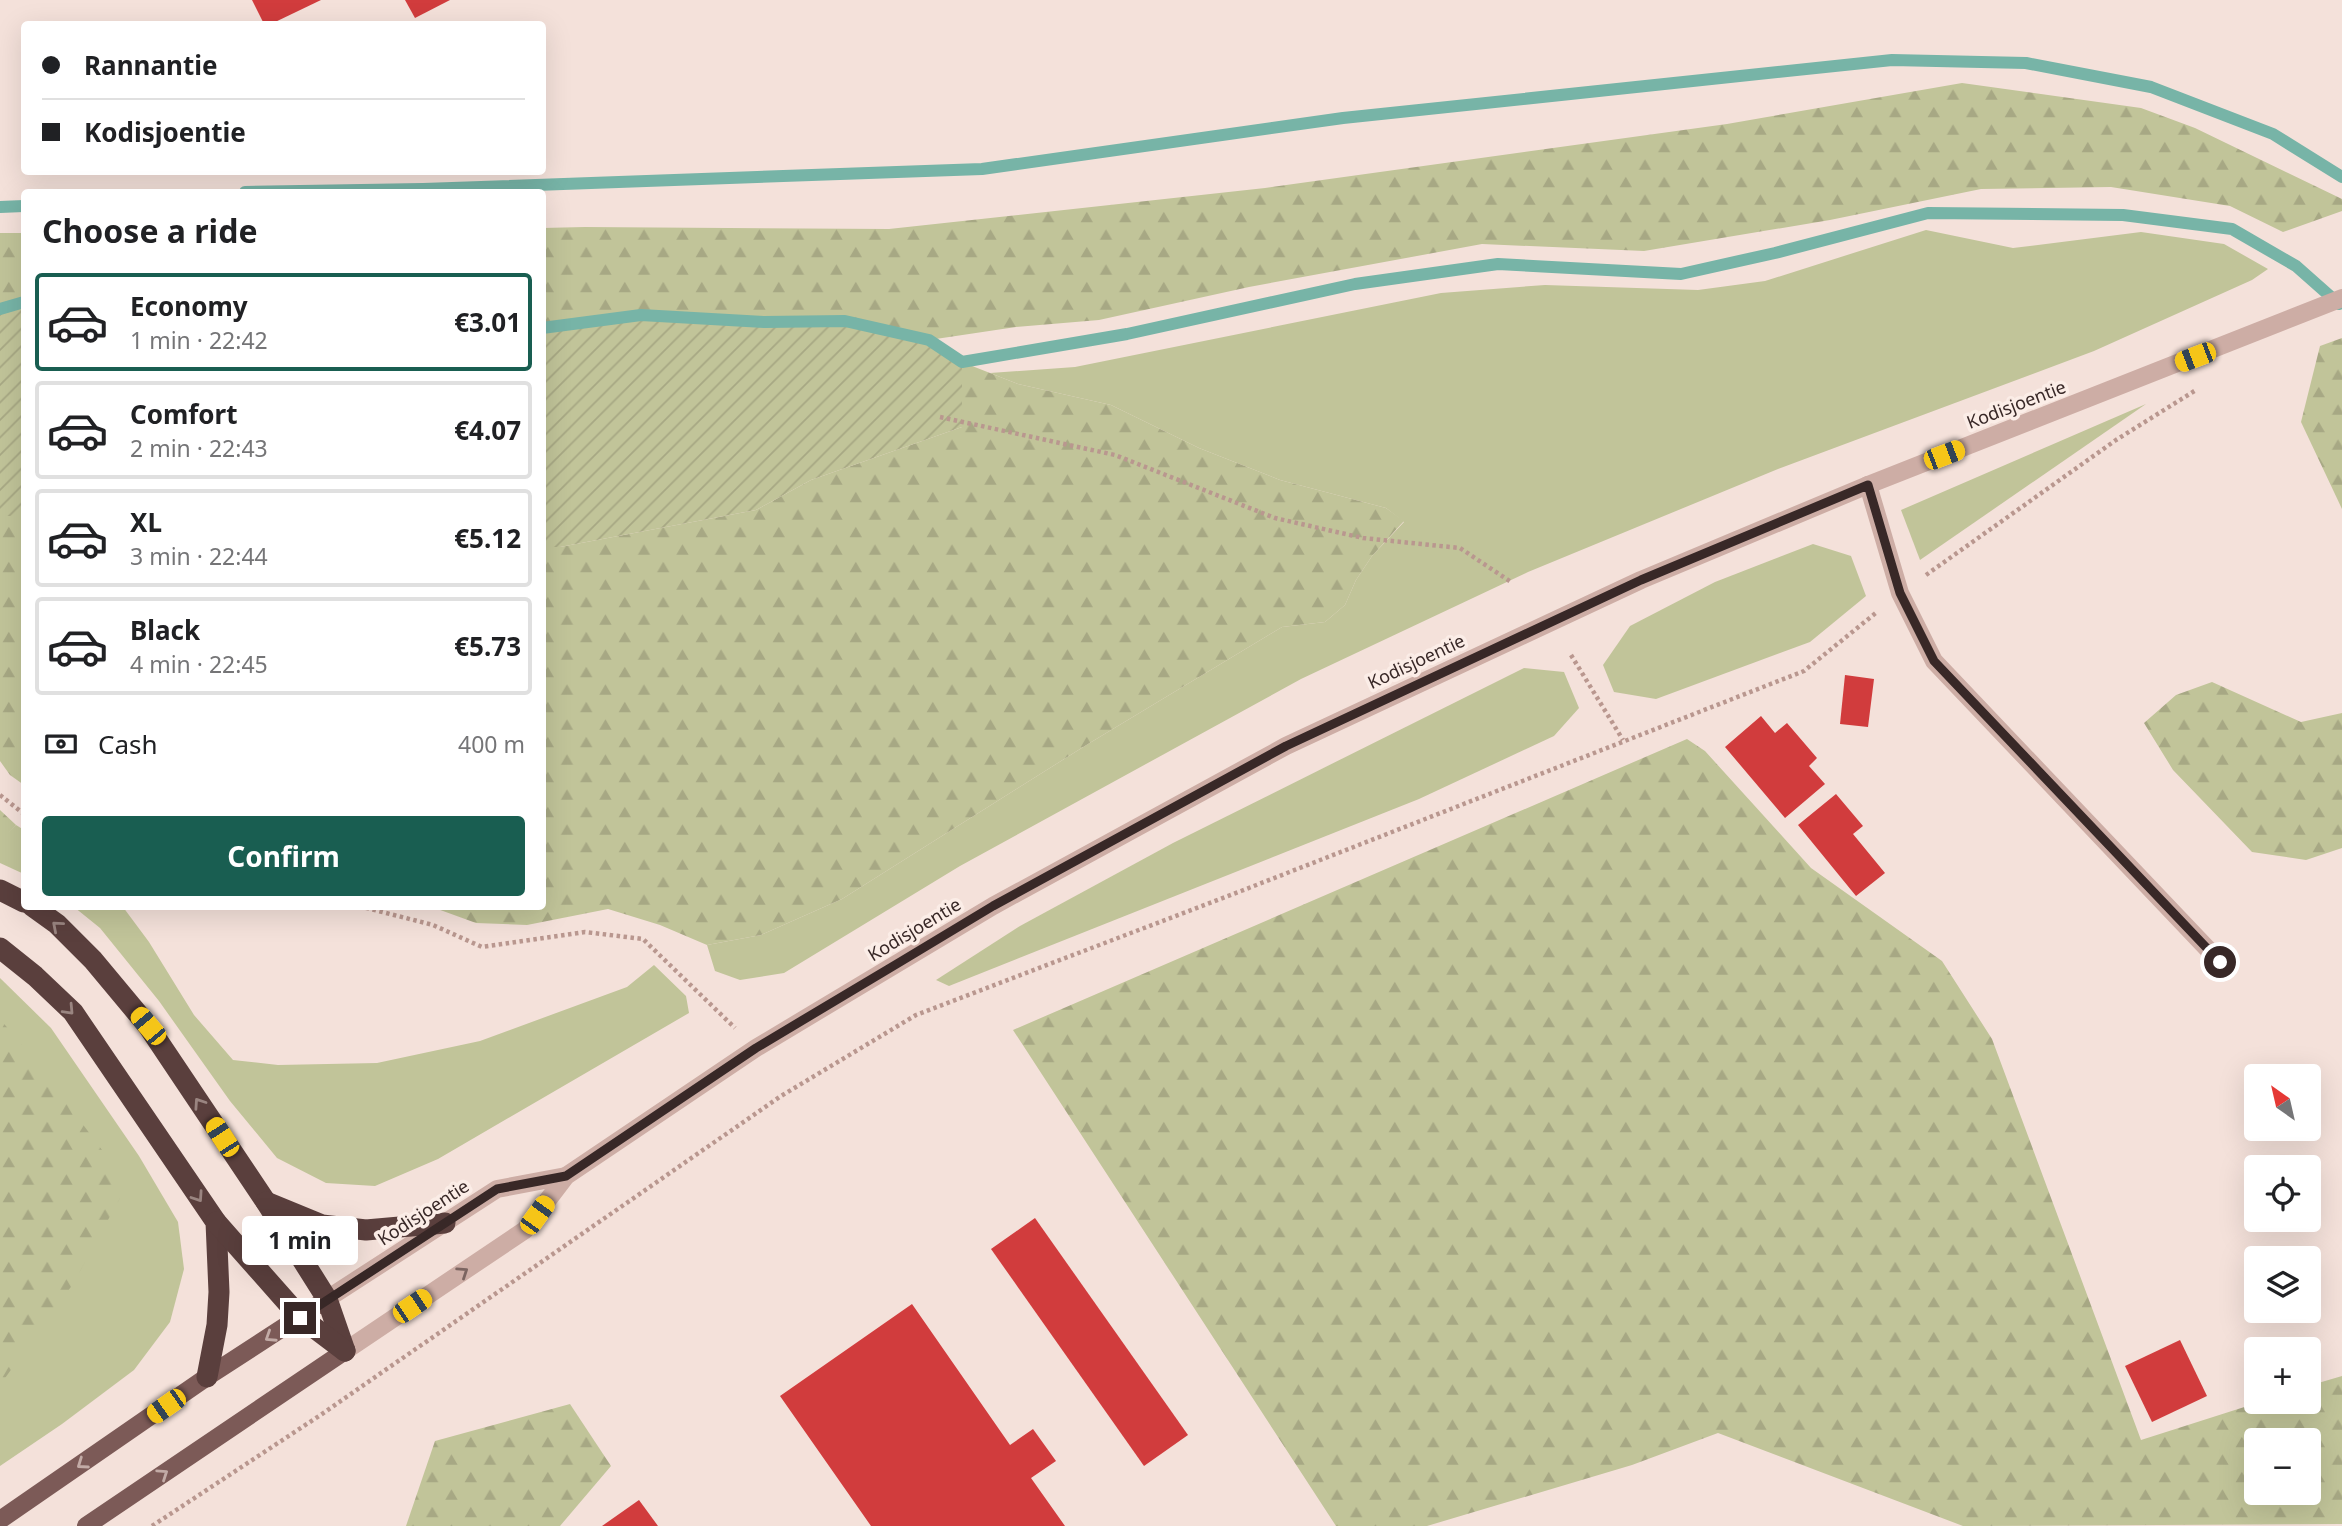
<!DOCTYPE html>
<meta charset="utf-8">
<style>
body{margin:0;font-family:"Noto Sans",sans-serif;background:#f6f6f6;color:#202124;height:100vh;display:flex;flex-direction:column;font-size:26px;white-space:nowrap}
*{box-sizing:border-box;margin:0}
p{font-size:23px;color:#757577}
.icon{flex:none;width:38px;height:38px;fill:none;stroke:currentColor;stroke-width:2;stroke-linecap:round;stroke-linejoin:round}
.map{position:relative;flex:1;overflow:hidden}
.sheet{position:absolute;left:21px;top:189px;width:525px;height:721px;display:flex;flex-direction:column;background:#fff;border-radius:7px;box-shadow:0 7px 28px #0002}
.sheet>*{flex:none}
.top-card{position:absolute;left:21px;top:21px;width:525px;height:154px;border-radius:7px;box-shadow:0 7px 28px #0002;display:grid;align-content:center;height:154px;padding:0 21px;background:#fff}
.needle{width:46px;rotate:326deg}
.controls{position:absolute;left:2244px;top:1064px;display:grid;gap:14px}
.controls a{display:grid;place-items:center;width:77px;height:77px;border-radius:7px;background:#fff;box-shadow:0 7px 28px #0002;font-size:35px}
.end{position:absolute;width:32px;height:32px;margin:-16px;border:9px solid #382827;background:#fff;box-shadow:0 0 0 4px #fff}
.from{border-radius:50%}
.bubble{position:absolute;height:49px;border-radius:7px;background:#fff;box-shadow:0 7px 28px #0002;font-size:23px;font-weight:700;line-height:49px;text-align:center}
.car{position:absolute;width:21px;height:42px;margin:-21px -10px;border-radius:9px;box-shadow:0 0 5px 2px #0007;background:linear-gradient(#f5c518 24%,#345 0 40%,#f5c518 0 76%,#345 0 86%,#f5c518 0)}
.top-card b{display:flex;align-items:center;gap:24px;height:66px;font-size:26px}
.top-card b+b{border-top:2px solid #e0e0e0}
.top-card i{width:18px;height:18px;background:#202124}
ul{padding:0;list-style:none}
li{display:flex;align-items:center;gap:21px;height:98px;margin:0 14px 10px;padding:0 7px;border:4px solid #e0e0e0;border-radius:7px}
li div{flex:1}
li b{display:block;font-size:26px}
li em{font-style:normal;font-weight:700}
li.selected{border-color:#195e51}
li>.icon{width:63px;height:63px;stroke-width:1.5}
h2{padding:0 21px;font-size:32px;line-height:84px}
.pay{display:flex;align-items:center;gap:18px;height:77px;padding:0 21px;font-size:26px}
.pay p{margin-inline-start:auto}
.action{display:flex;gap:14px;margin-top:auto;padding:14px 21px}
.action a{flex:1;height:80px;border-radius:7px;background:#195e51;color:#fff;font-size:28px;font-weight:700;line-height:80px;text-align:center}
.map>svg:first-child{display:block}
.grass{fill:#c1c499}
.forest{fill:url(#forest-firs);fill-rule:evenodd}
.garden{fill:url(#garden-furrows)}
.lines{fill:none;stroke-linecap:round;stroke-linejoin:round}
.stream{stroke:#77b4a7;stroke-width:12}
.building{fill:#d13c3d}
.path{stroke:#b9978f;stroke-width:4.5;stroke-dasharray:3.5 3.5;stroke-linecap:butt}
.minor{stroke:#cdada5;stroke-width:18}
.major{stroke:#7c5a57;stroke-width:18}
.highway{stroke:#5a3f3d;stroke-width:21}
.oneway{stroke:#9a8581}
.oneway2{stroke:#7b6460}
.oneway3{stroke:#c2aba6}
.route{stroke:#382827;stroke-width:9}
.labels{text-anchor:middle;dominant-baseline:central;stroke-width:7;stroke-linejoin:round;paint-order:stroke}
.street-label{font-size:18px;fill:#382827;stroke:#fbede7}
</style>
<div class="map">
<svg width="2342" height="1526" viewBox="0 0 2342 1526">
<defs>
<pattern id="forest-firs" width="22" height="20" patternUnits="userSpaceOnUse" patternTransform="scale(1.75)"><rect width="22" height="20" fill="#c1c499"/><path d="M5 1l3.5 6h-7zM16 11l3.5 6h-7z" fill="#a7a884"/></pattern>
<pattern id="garden-furrows" width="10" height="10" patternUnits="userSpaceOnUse" patternTransform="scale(1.75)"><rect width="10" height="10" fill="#c1c499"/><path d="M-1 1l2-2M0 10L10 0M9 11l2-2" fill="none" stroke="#a7a884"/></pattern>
</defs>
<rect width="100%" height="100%" fill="#f4e1da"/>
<!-- grass -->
<g class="grass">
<polygon points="1926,230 2013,248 2141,232 2224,244 2268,269 2252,280 2094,351 1778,469 1528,572 1301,679 960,866 784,973 740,980 715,971 707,945 761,935 842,899 1088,744 1282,627 1325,622 1345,605 1356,580 1372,556 1404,522 1386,508 1280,480 1199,448 1111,405 1018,384 990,373 1075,367 1441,293 1545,285 1698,290 1765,281"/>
<polygon points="2146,404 1920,560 1901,510"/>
<polygon points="1813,544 1851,556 1866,596 1810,642 1656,699 1614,692 1603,665 1630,626 1715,582"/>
<polygon points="1524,668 1564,672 1579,708 1554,736 1419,799 949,986 936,980 1020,926 1173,843"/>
<polygon points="16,825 24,830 24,874 0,863 0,840"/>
<polygon points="74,907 123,907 149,942 194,1015 233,1060 278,1065 377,1063 480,1041 627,987 654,965 686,996 689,1013 438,1159 375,1186 326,1183 277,1158 230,1101 159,1001 100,928"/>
<polygon points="0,978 51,1028 139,1156 178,1222 184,1269 170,1322 134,1370 62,1424 0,1466"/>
</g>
<!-- forest -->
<g class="forest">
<polygon points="1962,83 2141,108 2195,128 2342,199 2342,211 2283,232 2230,206 2111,187 1981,189 1830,220 1644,251 1482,244 1249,287 1099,320 1016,327 929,340 845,321 764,322 641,315 543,328 542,228 585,227 889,229 1265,188 1727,124"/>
<polygon points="0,233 24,233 24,302 0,309"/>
<polygon points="2342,338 2342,509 2301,422 2320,346"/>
<polygon points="962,362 1018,384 1111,405 1199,448 1280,480 1386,508 1404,521 1372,556 1356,580 1345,605 1325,622 1282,627 1088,744 842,899 761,935 707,945 660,925 608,909 527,925 476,923 432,907 542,906 543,547 560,547 756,510 811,480 962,427"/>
<polygon points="0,516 24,516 24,785 10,775 0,761"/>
<polygon points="2212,682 2301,722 2342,713 2342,848 2306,860 2252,852 2173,770 2144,723 2176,695"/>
<path d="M1687,739L1705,751L1811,868L1942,961L1992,1039L2141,1440L2260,1402H2308V1386L2342,1376V1524L1963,1526L1718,1433L1632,1465L1427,1526H1336L1013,1030ZM2308,1440V1493H2256V1440Z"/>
<polygon points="0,810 16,825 2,840 0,840"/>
<polygon points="0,1019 37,1063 108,1158 120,1198 73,1284 0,1385"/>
<polygon points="570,1404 611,1466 560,1526 406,1526 435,1441"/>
</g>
<!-- garden -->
<g class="garden">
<polygon points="24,302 24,516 0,516 0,309"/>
<polygon points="641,315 764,322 845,321 929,340 962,362 962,427 811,480 756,510 560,547 543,547 543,328"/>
</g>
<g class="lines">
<!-- stream -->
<g class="stream">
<polyline points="245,192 423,189 982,169 1343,118 1892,60 2026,63 2151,87 2273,134 2342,177"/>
<polyline points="0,207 24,206"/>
<polyline points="0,309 24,302"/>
<polyline points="542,328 641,315 764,322 845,321 929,340 962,362 1127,334 1355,284 1498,264 1681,274 1775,253 1928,213 2123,215 2232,229 2296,266 2339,304"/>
</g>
</g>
<!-- building -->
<g class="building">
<polygon points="252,0 321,0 271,24 264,24"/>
<polygon points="405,0 450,0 415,18"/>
<polygon points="1845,675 1874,679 1868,727 1840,724"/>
<polygon points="1761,716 1775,733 1787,723 1817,758 1809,766 1825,784 1785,818 1725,747"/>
<polygon points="1836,794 1863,826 1853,834 1885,873 1856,896 1798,825"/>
<polygon points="1035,1218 1188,1435 1144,1466 991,1249"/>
<polygon points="912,1304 1010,1445 1033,1429 1056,1461 1031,1478 1065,1526 871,1526 780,1396"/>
<polygon points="2180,1340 2207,1396 2152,1422 2125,1366"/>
<polygon points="639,1500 658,1526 602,1526"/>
</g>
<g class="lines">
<!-- path -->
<g class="path">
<polyline points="940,417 1115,455 1275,518 1363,538 1460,548 1511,582"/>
<polyline points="1926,575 2116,440 2196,390"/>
<polyline points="1571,655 1623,740"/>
<polyline points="0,795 24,814"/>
<polyline points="359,906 433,925 482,947 585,932 643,939 735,1028"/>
<polyline points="152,1526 319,1416 781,1096 916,1015 1241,891 1804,671 1877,612"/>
</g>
<!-- minor -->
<g class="minor">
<polyline points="1868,485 1900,593 1934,661 2220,962"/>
<polyline points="327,1299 497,1189 566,1176"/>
<polyline points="345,1351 525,1230 566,1176 756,1048 993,906 1286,746 1641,580 1868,485 2342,298"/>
</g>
<!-- major -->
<g class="major">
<polyline points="0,1520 207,1377 327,1299"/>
<polyline points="86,1526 345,1351"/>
</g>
<!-- highway -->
<g class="highway">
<polyline points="0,890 24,902"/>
<polyline points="32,906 57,924 93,960 148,1026 266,1202 327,1299 345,1351"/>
<polyline points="0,948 35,976 73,1012 216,1222 219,1292 217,1325 207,1377"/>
<polyline points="266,1202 322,1225 366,1230 445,1223"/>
<polyline points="216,1222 300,1317 345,1351"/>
</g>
</g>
<!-- one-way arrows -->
<defs><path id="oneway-chevron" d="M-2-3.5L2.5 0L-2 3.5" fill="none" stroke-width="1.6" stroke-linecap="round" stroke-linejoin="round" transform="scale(1.75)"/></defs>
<g class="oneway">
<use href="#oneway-chevron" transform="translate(57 926) rotate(-139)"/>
<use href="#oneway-chevron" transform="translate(69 1010) rotate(47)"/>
<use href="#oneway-chevron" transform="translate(199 1103) rotate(-124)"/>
<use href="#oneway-chevron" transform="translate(198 1197) rotate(56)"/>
</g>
<use class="oneway2" href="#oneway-chevron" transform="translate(463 1272) rotate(-34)"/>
<g class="oneway3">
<use href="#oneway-chevron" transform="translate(270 1337) rotate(147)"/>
<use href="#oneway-chevron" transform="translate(82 1464) rotate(145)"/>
<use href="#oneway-chevron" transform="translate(163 1474) rotate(-34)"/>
</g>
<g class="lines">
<!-- route -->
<polyline class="route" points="300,1318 497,1189 566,1176 756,1048 900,962 993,906 1286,746 1641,580 1868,485 1900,593 1934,661 2220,962"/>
</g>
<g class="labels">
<!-- street labels -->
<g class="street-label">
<text transform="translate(2016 404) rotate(-21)">Kodisjoentie</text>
<text transform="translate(1416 661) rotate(-25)">Kodisjoentie</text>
<text transform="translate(914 929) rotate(-31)">Kodisjoentie</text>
<text transform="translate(423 1212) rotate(-33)">Kodisjoentie</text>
</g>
</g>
</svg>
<div class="controls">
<a><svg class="needle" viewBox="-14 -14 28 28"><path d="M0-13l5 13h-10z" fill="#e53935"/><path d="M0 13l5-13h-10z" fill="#757577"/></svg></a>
<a><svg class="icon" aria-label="locate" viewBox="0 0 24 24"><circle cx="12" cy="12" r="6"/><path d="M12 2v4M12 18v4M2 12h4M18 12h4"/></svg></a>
<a><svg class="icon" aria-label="layers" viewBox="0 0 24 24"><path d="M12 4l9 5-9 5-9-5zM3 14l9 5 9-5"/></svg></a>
<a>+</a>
<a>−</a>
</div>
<i class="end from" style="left:2220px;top:962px"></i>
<i class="end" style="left:300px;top:1318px"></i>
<div class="bubble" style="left:242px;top:1216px;width:116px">1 min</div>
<i class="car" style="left:2195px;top:357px;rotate:249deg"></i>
<i class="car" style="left:1944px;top:455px;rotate:69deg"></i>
<i class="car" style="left:148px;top:1026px;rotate:320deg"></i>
<i class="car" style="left:222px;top:1137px;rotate:327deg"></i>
<i class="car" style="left:537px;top:1215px;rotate:36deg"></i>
<i class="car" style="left:412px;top:1306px;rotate:56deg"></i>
<i class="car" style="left:166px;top:1406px;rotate:235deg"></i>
<div class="top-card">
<b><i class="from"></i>Rannantie</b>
<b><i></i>Kodisjoentie</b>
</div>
<section class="sheet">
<h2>Choose a ride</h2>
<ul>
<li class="selected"><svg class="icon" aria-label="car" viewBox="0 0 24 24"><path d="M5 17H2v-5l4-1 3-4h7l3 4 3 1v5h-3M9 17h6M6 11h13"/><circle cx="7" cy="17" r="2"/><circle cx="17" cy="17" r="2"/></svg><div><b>Economy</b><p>1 min · 22:42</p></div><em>€3.01</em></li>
<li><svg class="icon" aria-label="car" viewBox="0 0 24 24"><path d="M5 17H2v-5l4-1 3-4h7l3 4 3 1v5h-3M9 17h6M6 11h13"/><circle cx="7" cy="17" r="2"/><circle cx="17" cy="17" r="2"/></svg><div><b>Comfort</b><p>2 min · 22:43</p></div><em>€4.07</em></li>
<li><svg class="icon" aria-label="car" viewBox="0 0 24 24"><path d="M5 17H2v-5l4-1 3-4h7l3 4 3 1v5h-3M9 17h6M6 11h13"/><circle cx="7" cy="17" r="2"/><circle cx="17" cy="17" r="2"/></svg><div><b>XL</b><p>3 min · 22:44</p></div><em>€5.12</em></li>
<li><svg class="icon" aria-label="car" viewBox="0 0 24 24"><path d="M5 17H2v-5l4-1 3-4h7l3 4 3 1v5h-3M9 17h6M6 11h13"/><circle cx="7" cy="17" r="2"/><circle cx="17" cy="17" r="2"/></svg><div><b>Black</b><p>4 min · 22:45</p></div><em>€5.73</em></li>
</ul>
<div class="pay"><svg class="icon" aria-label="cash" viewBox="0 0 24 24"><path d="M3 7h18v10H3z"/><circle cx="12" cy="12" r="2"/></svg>Cash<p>400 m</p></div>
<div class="action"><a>Confirm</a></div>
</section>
</div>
